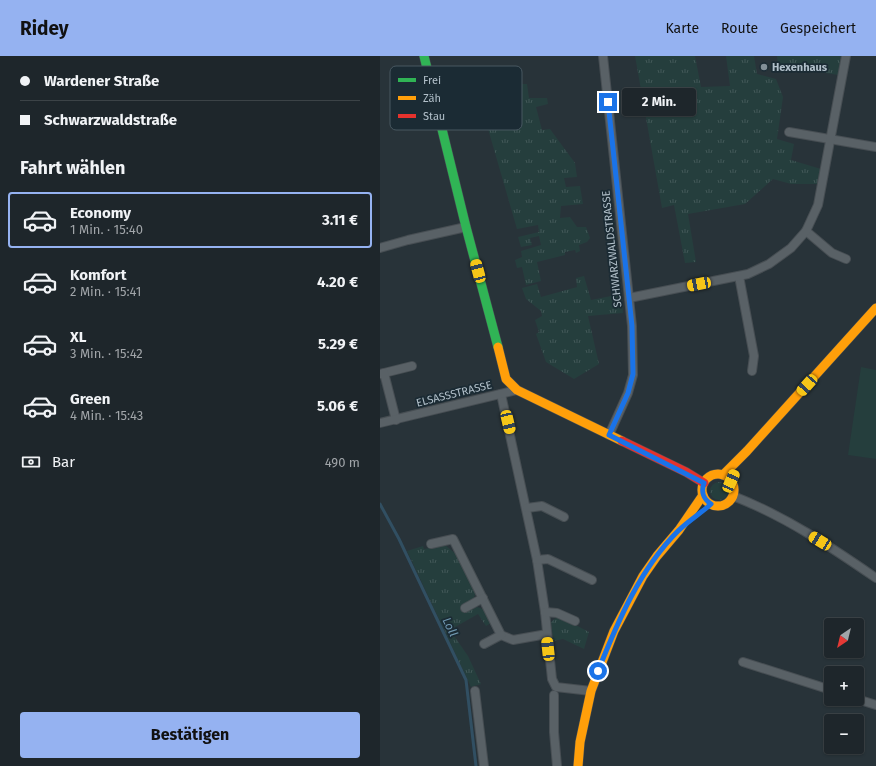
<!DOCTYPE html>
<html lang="de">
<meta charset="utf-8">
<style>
body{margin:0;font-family:"Fira Sans",sans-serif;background:#262e33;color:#f1f3f6;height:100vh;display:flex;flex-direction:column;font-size:15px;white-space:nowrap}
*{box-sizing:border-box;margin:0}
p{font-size:13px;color:#a1a5a9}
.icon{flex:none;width:22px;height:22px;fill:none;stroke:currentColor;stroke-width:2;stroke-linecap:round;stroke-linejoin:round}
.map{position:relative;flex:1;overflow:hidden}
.details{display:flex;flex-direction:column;background:#1e262b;width:380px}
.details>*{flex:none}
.hud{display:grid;align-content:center;height:88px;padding:0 20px;background:#1e262b}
.needle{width:26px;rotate:215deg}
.controls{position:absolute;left:444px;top:562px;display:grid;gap:8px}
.controls a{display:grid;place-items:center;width:40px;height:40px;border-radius:4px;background:#1e262b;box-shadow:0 1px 3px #0004,0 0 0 1px #3c4347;font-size:20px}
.end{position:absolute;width:18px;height:18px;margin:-9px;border:5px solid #1a73e8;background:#fff;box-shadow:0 0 0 2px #fff}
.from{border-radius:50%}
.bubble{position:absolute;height:28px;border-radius:4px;background:#1e262b;box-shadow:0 1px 3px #0004,0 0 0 1px #3c4347;font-size:13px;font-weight:700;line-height:28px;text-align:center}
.car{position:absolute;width:12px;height:24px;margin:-12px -6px;border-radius:5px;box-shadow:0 0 3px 1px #0007;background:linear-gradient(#f5c518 24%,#345 0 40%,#f5c518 0 76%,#345 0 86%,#f5c518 0)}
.hud b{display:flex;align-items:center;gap:14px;height:38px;font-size:15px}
.hud b+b{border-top:1px solid #3c4347}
.hud i{width:10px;height:10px;background:#f1f3f6}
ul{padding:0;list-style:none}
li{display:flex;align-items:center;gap:12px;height:56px;margin:0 8px 6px;padding:0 12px;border:2px solid transparent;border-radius:4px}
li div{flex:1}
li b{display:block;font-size:15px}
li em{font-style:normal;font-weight:700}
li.selected{border-color:#95b2f1}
li>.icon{width:36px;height:36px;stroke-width:1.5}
h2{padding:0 20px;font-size:18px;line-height:48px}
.pay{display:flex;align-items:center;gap:10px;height:44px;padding:0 20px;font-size:15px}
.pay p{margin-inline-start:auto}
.button{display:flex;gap:8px;margin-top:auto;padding:8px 20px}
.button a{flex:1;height:46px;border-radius:4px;background:#95b2f1;color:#111;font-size:16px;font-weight:700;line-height:46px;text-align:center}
header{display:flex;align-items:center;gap:24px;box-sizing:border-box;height:56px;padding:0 20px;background:#95b2f1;color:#111}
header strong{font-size:19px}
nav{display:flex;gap:22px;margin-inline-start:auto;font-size:14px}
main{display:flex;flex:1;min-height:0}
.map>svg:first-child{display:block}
.grass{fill:url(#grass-tufts)}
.garden{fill:#253e3d}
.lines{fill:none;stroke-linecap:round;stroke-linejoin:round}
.stream{stroke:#314f62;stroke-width:3}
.street-casing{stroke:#474e53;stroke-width:10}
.fast-casing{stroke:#474e53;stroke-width:10}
.slow-casing{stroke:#474e53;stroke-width:10}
.jam-casing{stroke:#474e53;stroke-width:10}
.street{stroke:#596166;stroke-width:8}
.fast{stroke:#30b455;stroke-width:9}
.slow{stroke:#ff9f0a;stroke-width:9}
.jam{stroke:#e5322d;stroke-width:9}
.route{stroke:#1a73e8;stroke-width:5}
.poi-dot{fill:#828f97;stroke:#1b2b34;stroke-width:1.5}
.labels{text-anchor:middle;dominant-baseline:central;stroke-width:3.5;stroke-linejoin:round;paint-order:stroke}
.poi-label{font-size:11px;font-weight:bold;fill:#b2c0ca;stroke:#1b2b34;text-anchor:start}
.street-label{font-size:11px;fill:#b2c0ca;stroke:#1b2b34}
.water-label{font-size:12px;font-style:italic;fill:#7098b0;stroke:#1b2b34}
.key{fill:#1b2b34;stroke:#485861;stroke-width:1}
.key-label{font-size:11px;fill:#b2c0ca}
</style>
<header>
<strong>Ridey</strong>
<nav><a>Karte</a><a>Route</a><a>Gespeichert</a></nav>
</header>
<main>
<section class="details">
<div class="hud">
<b><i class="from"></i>Wardener Straße</b>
<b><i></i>Schwarzwaldstraße</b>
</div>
<h2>Fahrt wählen</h2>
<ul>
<li class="selected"><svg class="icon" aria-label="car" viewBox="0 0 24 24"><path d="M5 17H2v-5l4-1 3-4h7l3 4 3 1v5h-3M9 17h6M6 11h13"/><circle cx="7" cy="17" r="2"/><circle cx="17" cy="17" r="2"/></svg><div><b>Economy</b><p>1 Min. · 15:40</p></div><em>3.11 €</em></li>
<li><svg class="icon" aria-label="car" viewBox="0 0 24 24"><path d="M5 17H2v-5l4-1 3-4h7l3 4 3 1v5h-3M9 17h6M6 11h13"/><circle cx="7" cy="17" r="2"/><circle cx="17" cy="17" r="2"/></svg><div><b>Komfort</b><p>2 Min. · 15:41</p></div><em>4.20 €</em></li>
<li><svg class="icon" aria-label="car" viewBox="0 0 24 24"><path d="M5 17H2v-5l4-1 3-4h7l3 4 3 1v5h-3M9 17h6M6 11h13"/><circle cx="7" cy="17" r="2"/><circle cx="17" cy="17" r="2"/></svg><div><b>XL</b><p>3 Min. · 15:42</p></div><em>5.29 €</em></li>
<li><svg class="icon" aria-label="car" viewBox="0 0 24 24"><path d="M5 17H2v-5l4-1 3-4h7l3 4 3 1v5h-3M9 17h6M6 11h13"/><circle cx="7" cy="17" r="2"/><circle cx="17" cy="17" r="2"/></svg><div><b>Green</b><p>4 Min. · 15:43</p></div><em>5.06 €</em></li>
</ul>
<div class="pay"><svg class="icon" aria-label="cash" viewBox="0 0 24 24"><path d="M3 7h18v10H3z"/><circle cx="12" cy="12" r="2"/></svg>Bar<p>490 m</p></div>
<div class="button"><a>Bestätigen</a></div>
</section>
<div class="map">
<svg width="496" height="710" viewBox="0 0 496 710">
<defs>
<pattern id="grass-tufts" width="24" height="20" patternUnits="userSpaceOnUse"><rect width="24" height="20" fill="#253e3d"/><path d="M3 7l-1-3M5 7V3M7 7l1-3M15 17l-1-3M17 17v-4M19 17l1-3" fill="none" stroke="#425858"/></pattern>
</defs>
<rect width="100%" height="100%" fill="#283339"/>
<!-- grass -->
<g class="grass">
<polygon points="255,0 315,0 321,31 350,30 346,0 374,0 377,18 396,23 403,41 397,83 414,88 411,104 441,113 438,128 411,128 393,123 365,148 308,158 316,206 305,207 294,149 282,152"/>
<polygon points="397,0 461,0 458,19 398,9"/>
<polygon points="129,28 147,28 149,42 167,42 168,48 156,51 162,74 170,73 195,107 197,121 184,122 186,131 200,130 203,148 181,150 180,162 190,161 197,171 206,171 210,182 207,186 199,189 200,195 196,197 195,194 185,196 185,199 157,206 161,225 146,229 142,211 137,212 135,204 142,201 141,195 161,189 159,180 150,182 152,189 141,191 138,181 159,176 158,169 137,173 104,59 72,71 67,53 74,50 76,53 87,49 87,38 109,34 115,56 130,54"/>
<polygon points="204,220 211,244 241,238 243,257 208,260 219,308 194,323 166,306 156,278 159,276 155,264 162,260 161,255 146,243 142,232 157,228 161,241 197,231 196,222"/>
<circle cx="339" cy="435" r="9"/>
<path d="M65,489L77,499L95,535C96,544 89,546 82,551L86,556L97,551L103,553L111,567L106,570L98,558L70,574L88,600L101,628L91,631L27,495L43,490L44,493Z"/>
<polygon points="177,561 180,561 209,576 204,593 183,583 173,585 171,566"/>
</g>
<!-- garden -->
<polygon class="garden" points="481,311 496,314 496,403 468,399"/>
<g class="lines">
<!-- stream -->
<polyline class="stream" points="0,448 19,483 86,624 96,710"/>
<defs>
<g id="street">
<polyline points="223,0 252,270 253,319 248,337 229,379"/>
<polyline points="409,76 496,91"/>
<polyline points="426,175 452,197 466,203"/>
<polyline points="0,192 28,184 86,171"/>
<polyline points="359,220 374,300 372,315"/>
<polyline points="249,242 368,218 389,208 411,192 426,175 438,149 466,0"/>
<polyline points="4,317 32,310"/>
<polyline points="0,318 4,317 16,364"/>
<polyline points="121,338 157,504 165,556 172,623 176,631 211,635"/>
<polyline points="0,367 137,334"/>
<path d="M353,440C405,460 451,491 496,522"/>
<polyline points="147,452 162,450 184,461"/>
<polyline points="51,488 73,483 121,579 133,584 167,578"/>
<polyline points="157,504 168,503 212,524"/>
<polyline points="85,552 103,542"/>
<polyline points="165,556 177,557 195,565"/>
<polyline points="104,588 121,579"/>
<polyline points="363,606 451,634"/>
<polyline points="95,635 104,710"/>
<polyline points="174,639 174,676 177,710"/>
<polyline points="477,643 496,649"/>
</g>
<polyline id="fast" points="44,0 86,171 118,291"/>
<g id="slow">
<polyline points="118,291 126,323 137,334 242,385"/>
<circle cx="338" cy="434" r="16"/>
<polyline points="343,419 367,395 496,252"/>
<polyline points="198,710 200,686 211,635 234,575 263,520 277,500 299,474 323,439"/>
</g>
<polyline id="jam" points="242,385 306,416 324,427"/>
</defs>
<!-- street casing -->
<use href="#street" class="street-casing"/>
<!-- fast casing -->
<use href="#fast" class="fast-casing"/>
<!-- slow casing -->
<use href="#slow" class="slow-casing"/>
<!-- jam casing -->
<use href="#jam" class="jam-casing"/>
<!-- street -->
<use href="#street" class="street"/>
<!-- fast -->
<use href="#fast" class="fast"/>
<!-- slow -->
<use href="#slow" class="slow"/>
<!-- jam -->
<use href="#jam" class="jam"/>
</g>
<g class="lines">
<!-- route -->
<path class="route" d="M218,615C238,565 260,513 298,475C308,465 321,457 331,448C323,443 321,435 324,427L229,379L248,337L253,318L252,270L228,46"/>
</g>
<!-- markers -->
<circle class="poi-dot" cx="384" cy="11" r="4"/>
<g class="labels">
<!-- poi labels -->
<g class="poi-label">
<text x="392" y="11">Hexenhaus</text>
</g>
<!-- street labels -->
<g class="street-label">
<text transform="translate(232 193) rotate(-96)">SCHWARZWALDSTRASSE</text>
<text transform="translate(74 338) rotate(-14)">ELSASSSTRASSE</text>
</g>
<!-- water labels -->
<g class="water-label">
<text transform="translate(70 571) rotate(64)">Loll</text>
</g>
</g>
<!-- legend -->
<rect x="10" y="10" width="132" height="64" rx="6" class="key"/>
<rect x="18" y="22" width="18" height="4" fill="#30b455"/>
<rect x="18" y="40" width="18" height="4" fill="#ff9f0a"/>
<rect x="18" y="58" width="18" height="4" fill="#e5322d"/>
<g class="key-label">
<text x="43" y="28">Frei</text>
<text x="43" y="46">Zäh</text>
<text x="43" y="64">Stau</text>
</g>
</svg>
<div class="controls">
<a><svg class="needle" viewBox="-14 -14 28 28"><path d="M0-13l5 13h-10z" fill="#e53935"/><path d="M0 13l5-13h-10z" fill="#a1a5a9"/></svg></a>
<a>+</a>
<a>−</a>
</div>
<i class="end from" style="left:218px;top:615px"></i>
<i class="end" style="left:228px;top:46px"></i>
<div class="bubble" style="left:242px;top:32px;width:74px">2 Min.</div>
<i class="car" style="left:98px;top:215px;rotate:345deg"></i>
<i class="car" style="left:319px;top:228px;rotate:259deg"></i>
<i class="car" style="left:427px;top:329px;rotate:222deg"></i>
<i class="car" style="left:128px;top:366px;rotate:167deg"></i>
<i class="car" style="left:351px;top:425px;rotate:24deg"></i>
<i class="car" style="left:440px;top:485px;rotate:301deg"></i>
<i class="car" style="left:168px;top:593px;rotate:354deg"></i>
</div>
</main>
